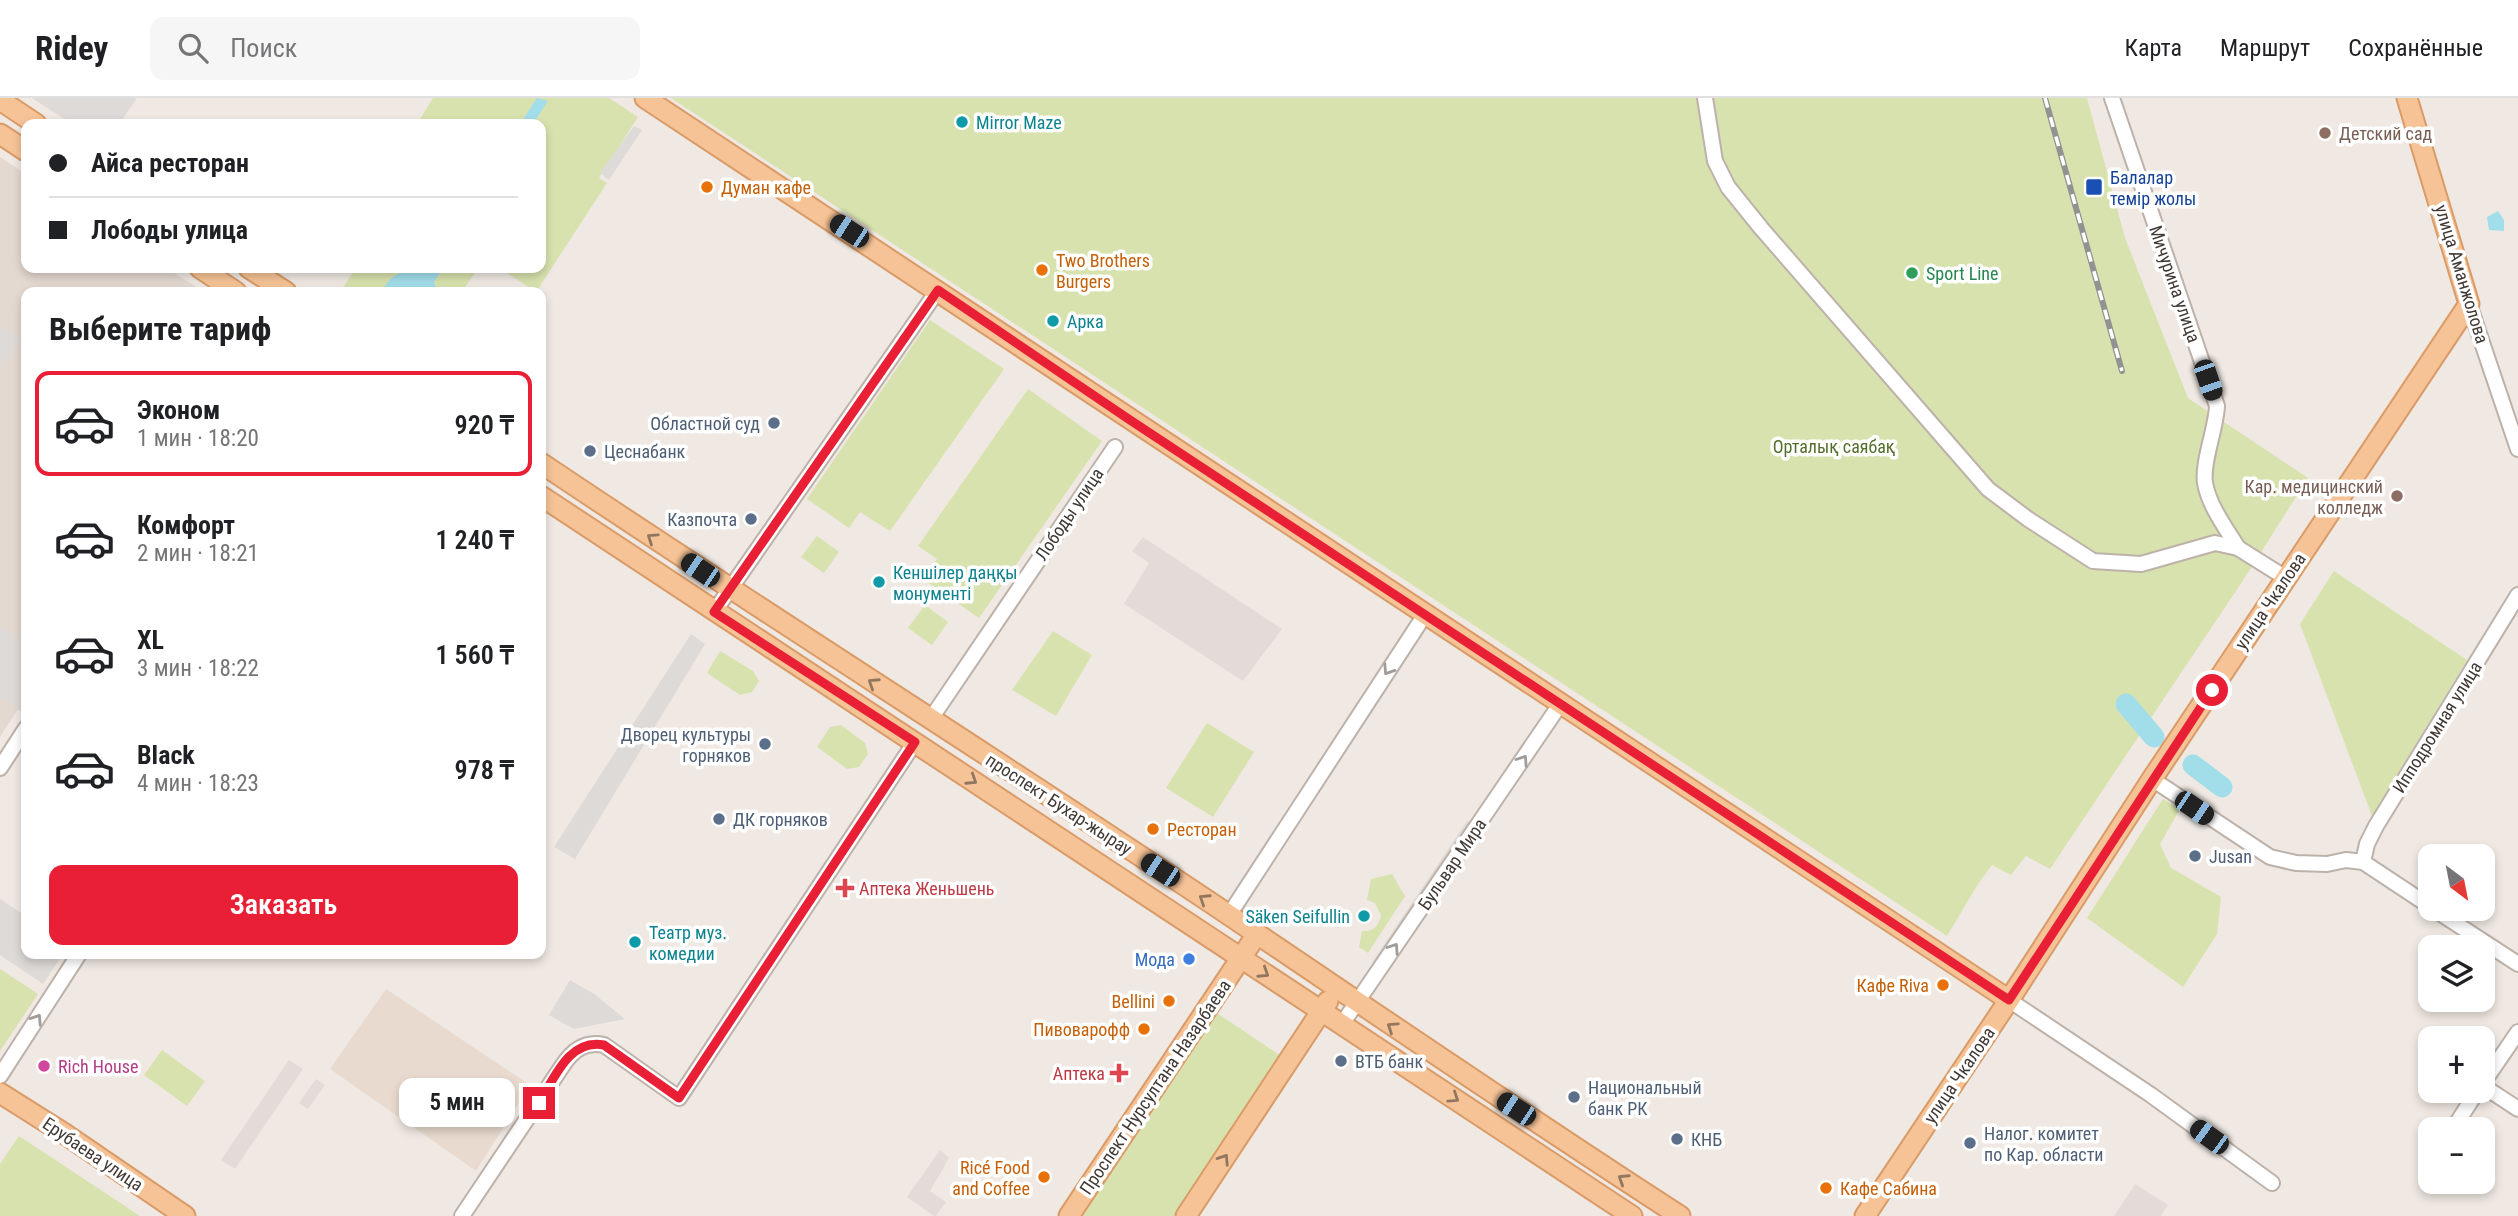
<!DOCTYPE html>
<html lang="ru">
<meta charset="utf-8">
<style>
body{margin:0;font-family:"Roboto Condensed",sans-serif;background:#f6f6f6;color:#202124;height:100vh;display:flex;flex-direction:column;font-size:26px;white-space:nowrap}
*{box-sizing:border-box;margin:0}
p{font-size:23px;color:#757577}
.icon{flex:none;width:38px;height:38px;fill:none;stroke:currentColor;stroke-width:2;stroke-linecap:round;stroke-linejoin:round}
.map{position:relative;flex:1;overflow:hidden}
.details{position:absolute;left:21px;top:189px;width:525px;height:672px;display:flex;flex-direction:column;background:#fff;border-radius:14px;box-shadow:0 4px 10px #0003}
.details>*{flex:none}
.top-card{position:absolute;left:21px;top:21px;width:525px;height:154px;border-radius:14px;box-shadow:0 4px 10px #0003;display:grid;align-content:center;height:154px;padding:0 28px;background:#fff}
.needle{width:46px;rotate:148deg}
.tools{position:absolute;left:2418px;top:746px;display:grid;gap:14px}
.tools a{display:grid;place-items:center;width:77px;height:77px;border-radius:14px;background:#fff;box-shadow:0 4px 10px #0003;font-size:35px}
.end{position:absolute;width:32px;height:32px;margin:-16px;border:9px solid #e92035;background:#fff;box-shadow:0 0 0 4px #fff}
.from{border-radius:50%}
.bubble{position:absolute;height:49px;border-radius:14px;background:#fff;box-shadow:0 4px 10px #0003;font-size:23px;font-weight:600;line-height:49px;text-align:center}
.car{position:absolute;width:21px;height:42px;margin:-21px -10px;border-radius:9px;box-shadow:0 0 5px 2px #0007;background:linear-gradient(#222 24%,#8ab4d8 0 40%,#222 0 76%,#8ab4d8 0 86%,#222 0)}
.top-card b{display:flex;align-items:center;gap:24px;height:66px;font-size:26px}
.top-card b+b{border-top:2px solid #e0e0e0}
.top-card i{width:18px;height:18px;background:#202124}
ul{padding:0;list-style:none}
li{display:flex;align-items:center;gap:21px;height:105px;margin:0 14px 10px;padding:0 14px;border:4px solid transparent;border-radius:14px}
li div{flex:1}
li b{display:block;font-size:26px}
li em{font-style:normal;font-weight:600}
li.current{border-color:#e92035}
li>.icon{width:63px;height:63px;stroke-width:1.5}
h2{padding:0 28px;font-size:32px;line-height:84px}
.action{display:flex;gap:14px;margin-top:auto;padding:14px 28px}
.action a{flex:1;height:80px;border-radius:14px;background:#e92035;color:#fff;font-size:28px;font-weight:600;line-height:80px;text-align:center}
header{display:flex;align-items:center;gap:42px;box-sizing:border-box;height:98px;padding:0 35px;background:#fff;border-bottom:2px solid #e0e0e0}
header strong{font-size:33px}
nav{display:flex;gap:38px;margin-inline-start:auto;font-size:24px}
.search{width:490px;height:63px;background:#f6f6f6;display:flex;align-items:center;gap:18px;box-sizing:border-box;padding:0 24px;border-radius:14px;color:#757577;font-size:26px}
.map>svg:first-child{display:block}
.residential{fill:#e4d9d1}
.industrial{fill:#e2dbd8}
.education{fill:#e8dace}
.green{fill:#d8e2ae}
.parking{fill:#dedad8}
.water{fill:#a2deea}
.lines{fill:none;stroke-linecap:round;stroke-linejoin:round}
.river{stroke:#a2deea;stroke-width:21}
.minor-casing{stroke:#bdb2a9;stroke-width:18}
.major-casing{stroke:#d99b67;stroke-width:23}
.minor{stroke:#fff;stroke-width:14}
.major{stroke:#f6c396;stroke-width:19}
.rail-casing{stroke:#929292;stroke-width:6}
.rail{stroke:#fff;stroke-width:3.5;stroke-dasharray:10;stroke-linecap:butt}
.oneway{stroke:#927760}
.oneway2{stroke:#a09c9a}
.route{stroke:#e92035;stroke-width:9}
.culture-dot{fill:#0f9aa8;stroke:#fff;stroke-width:2.5}
.education-dot{fill:#8d6e63;stroke:#fff;stroke-width:2.5}
.food-dot{fill:#e8710a;stroke:#fff;stroke-width:2.5}
.transit-dot{fill:#1a4fb4;stroke:#fff;stroke-width:2.5}
.leisure-dot{fill:#2e9e5b;stroke:#fff;stroke-width:2.5}
.service-dot{fill:#5c6f8a;stroke:#fff;stroke-width:2.5}
.health-dot{fill:#e0444e;stroke:#fff;stroke-width:2.5}
.shop-dot{fill:#3f7fe0;stroke:#fff;stroke-width:2.5}
.hotel-dot{fill:#d1479c;stroke:#fff;stroke-width:2.5}
.labels{text-anchor:middle;dominant-baseline:central;stroke-width:7;stroke-linejoin:round;paint-order:stroke}
.culture-label{font-size:18px;fill:#0d838f;stroke:#fff;text-anchor:start}
.education-label{font-size:18px;fill:#785e54;stroke:#fff;text-anchor:start}
.transit-label{font-size:18px;fill:#164399;stroke:#fff;text-anchor:start}
.food-label{font-size:18px;fill:#c56008;stroke:#fff;text-anchor:start}
.leisure-label{font-size:18px;fill:#27864d;stroke:#fff;text-anchor:start}
.street-label{font-size:18px;fill:#413934;stroke:#fff}
.service-label{font-size:18px;fill:#4e5e75;stroke:#fff;text-anchor:start}
.park-label{font-size:18px;fill:#556e2c;stroke:#fff}
.health-label{font-size:18px;fill:#be3a42;stroke:#fff;text-anchor:start}
.shop-label{font-size:18px;fill:#366cbe;stroke:#fff;text-anchor:end}
.hotel-label{font-size:18px;fill:#b23c85;stroke:#fff;text-anchor:start}
</style>
<header>
<strong>Ridey</strong>
<div class="search"><svg class="icon" aria-label="search" viewBox="0 0 24 24"><circle cx="10" cy="10" r="6"/><path d="M15 15l6 6"/></svg>Поиск</div>
<nav><a>Карта</a><a>Маршрут</a><a>Сохранённые</a></nav>
</header>
<div class="map">
<svg width="2518" height="1118" viewBox="0 0 2518 1118">
<rect width="100%" height="100%" fill="#f0e9e3"/>
<!-- residential -->
<polygon class="residential" points="0,59 26,76 26,170 167,170 204,194 26,194 26,599 0,639"/>
<!-- industrial -->
<g class="industrial">
<polygon points="1143,439 1282,531 1243,583 1124,506 1149,465 1132,453"/>
<polygon points="289,962 303,971 235,1071 221,1062"/>
<polygon points="316,981 325,987 308,1011 299,1005"/>
<polygon points="940,1052 949,1060 930,1093 946,1104 936,1118 934,1118 907,1099"/>
<polygon points="2135,1086 2168,1107 2161,1118 2114,1118"/>
</g>
<!-- education -->
<polygon class="education" points="386,891 530,987 476,1073 330,971"/>
<!-- green -->
<g class="green">
<polygon points="433,0 609,0 638,19 599,80 607,85 536,194 499,170 541,170 541,26 417,26"/>
<polygon points="671,0 2087,0 2125,140 2188,300 2308,380 2242,484 2050,771 2026,758 2011,777 1992,767 1978,786 1947,838"/>
<polygon points="356,170 478,170 462,194 340,194"/>
<polygon points="930,222 1004,271 890,433 860,414 849,430 807,401"/>
<polygon points="1028,291 1102,343 979,520 923,481 937,461 918,448"/>
<polygon points="817,438 839,454 824,475 801,459"/>
<polygon points="2334,473 2467,562 2372,718 2300,526"/>
<polygon points="925,507 948,524 932,547 908,530"/>
<polygon points="1053,533 1092,557 1056,618 1012,592"/>
<polygon points="720,553 753,573 759,583 752,594 740,597 707,575"/>
<polygon points="1207,625 1254,654 1213,719 1166,690"/>
<polygon points="841,627 865,645 868,656 859,669 847,671 817,649 830,629"/>
<polygon points="2163,701 2180,711 2160,746 2171,770 2221,799 2217,836 2183,889 2087,820"/>
<path d="M1392,776L1405,798L1368,855L1359,849L1362,833C1373,834 1379,828 1381,817L1375,805L1367,802L1371,781Z"/>
<polygon points="0,871 38,896 0,953"/>
<polygon points="1217,915 1284,960 1177,1118 1081,1118"/>
<polygon points="162,952 205,983 187,1008 144,977"/>
<polygon points="19,1038 140,1118 0,1118 0,1066"/>
</g>
<!-- parking -->
<g class="parking">
<polygon points="32,0 137,0 119,26 72,26"/>
<polygon points="634,28 642,32 609,82 600,75"/>
<polygon points="0,228 21,241 0,270"/>
<polygon points="0,529 26,545 26,610 23,615 0,600"/>
<polygon points="691,536 705,546 575,761 554,749"/>
<polygon points="1467,723 1475,728 1381,869 1373,863"/>
<polygon points="0,801 26,818 26,856 63,856 43,886 0,857"/>
<polygon points="570,882 594,896 625,921 574,931 549,917"/>
</g>
<!-- water -->
<g class="water">
<polygon points="537,0 548,3 533,26 520,26"/>
<polygon points="2498,113 2504,122 2504,133 2489,132 2487,119"/>
<path d="M421,170H443L434,184L438,194H382C389,178 401,171 419,174Z"/>
</g>
<g class="lines">
<!-- river -->
<g class="river">
<polyline points="2126,606 2154,639"/>
<polyline points="2193,667 2222,689"/>
</g>
<defs>
<g id="minor">
<polyline points="1705,0 1715,63 1728,89 1761,130 1988,391 2028,421 2093,463 2141,466 2215,445 2238,450 2286,480"/>
<path d="M2112,0L2217,308C2216,331 2202,364 2205,385C2209,408 2226,430 2238,450"/>
<polyline points="2469,206 2518,351"/>
<polyline points="714,514 938,192"/>
<polyline points="930,622 1115,349"/>
<polyline points="0,670 26,630"/>
<polyline points="2152,681 2270,759 2296,765 2327,766 2346,762 2363,764 2431,809"/>
<polyline points="2363,764 2367,746 2376,728 2518,497"/>
<polyline points="2432,810 2518,866"/>
<polyline points="1229,817 1426,515"/>
<polyline points="2009,902 2151,997 2272,1085"/>
<polyline points="1342,926 1561,605"/>
<polyline points="0,978 79,856"/>
<polyline points="2483,985 2518,934"/>
<polyline points="2483,988 2518,1011"/>
<polyline points="2453,1031 2478,992"/>
<polyline points="2428,1072 2431,1067"/>
<path d="M462,1118L563,967C573,952 585,943 604,947L679,1000L915,644"/>
</g>
<g id="major">
<polyline points="645,0 2009,902"/>
<polyline points="0,2 36,26"/>
<polyline points="0,36 26,53"/>
<polyline points="200,170 236,194"/>
<polyline points="249,170 286,194"/>
<path d="M541,365C769,518 1001,664 1229,817C1379,918 1528,1020 1680,1118"/>
<polyline points="541,398 1632,1118"/>
<polyline points="0,995 65,1036 185,1118"/>
<polyline points="1069,1118 1257,836"/>
<polyline points="1186,1118 1328,903"/>
<polyline points="1865,1118 2009,902 2152,681 2469,206 2407,0"/>
</g>
</defs>
<!-- minor casing -->
<use href="#minor" class="minor-casing"/>
<!-- major casing -->
<use href="#major" class="major-casing"/>
<!-- minor -->
<use href="#minor" class="minor"/>
<!-- major -->
<use href="#major" class="major"/>
<defs>
<polyline id="rail" points="2045,0 2122,273"/>
</defs>
<!-- rail casing -->
<use href="#rail" class="rail-casing"/>
<!-- rail -->
<use href="#rail" class="rail"/>
</g>
<!-- one-way arrows -->
<defs><path id="oneway-chevron" d="M-2-3.5L2.5 0L-2 3.5" fill="none" stroke-width="1.6" stroke-linecap="round" stroke-linejoin="round" transform="scale(1.75)"/></defs>
<g class="oneway">
<use href="#oneway-chevron" transform="translate(652 440) rotate(-146)"/>
<use href="#oneway-chevron" transform="translate(873 585) rotate(-147)"/>
<use href="#oneway-chevron" transform="translate(972 682) rotate(33)"/>
<use href="#oneway-chevron" transform="translate(1204 801) rotate(-147)"/>
<use href="#oneway-chevron" transform="translate(1264 875) rotate(33)"/>
<use href="#oneway-chevron" transform="translate(1392 929) rotate(-146)"/>
<use href="#oneway-chevron" transform="translate(1454 1000) rotate(34)"/>
<use href="#oneway-chevron" transform="translate(1224 1061) rotate(-57)"/>
<use href="#oneway-chevron" transform="translate(1623 1081) rotate(-147)"/>
</g>
<g class="oneway2">
<use href="#oneway-chevron" transform="translate(1388 572) rotate(123)"/>
<use href="#oneway-chevron" transform="translate(1523 662) rotate(-56)"/>
<use href="#oneway-chevron" transform="translate(1394 850) rotate(-56)"/>
<use href="#oneway-chevron" transform="translate(37 921) rotate(-57)"/>
</g>
<g class="lines">
<!-- route -->
<path class="route" d="M539,1005C554,981 569,940 604,947L679,1000L915,644L714,514L938,192L1130,322L2009,902L2212,592"/>
</g>
<!-- markers -->
<g class="culture-dot">
<circle cx="962" cy="24" r="7"/>
<circle cx="1053" cy="223" r="7"/>
<circle cx="879" cy="484" r="7"/>
<circle cx="1364" cy="818" r="7"/>
<circle cx="635" cy="844" r="7"/>
</g>
<g class="education-dot">
<circle cx="2325" cy="35" r="7"/>
<circle cx="2397" cy="398" r="7"/>
</g>
<g class="food-dot">
<circle cx="707" cy="89" r="7"/>
<circle cx="1042" cy="172" r="7"/>
<circle cx="1153" cy="731" r="7"/>
<circle cx="1943" cy="887" r="7"/>
<circle cx="1169" cy="903" r="7"/>
<circle cx="1144" cy="931" r="7"/>
<circle cx="1044" cy="1079" r="7"/>
<circle cx="1826" cy="1090" r="7"/>
</g>
<rect class="transit-dot" x="2085" y="80" width="18" height="18" rx="3.5"/>
<circle class="leisure-dot" cx="1912" cy="175" r="7"/>
<g class="service-dot">
<circle cx="774" cy="325" r="7"/>
<circle cx="590" cy="353" r="7"/>
<circle cx="751" cy="421" r="7"/>
<circle cx="765" cy="646" r="7"/>
<circle cx="719" cy="721" r="7"/>
<circle cx="2195" cy="758" r="7"/>
<circle cx="1341" cy="963" r="7"/>
<circle cx="1574" cy="999" r="7"/>
<circle cx="1677" cy="1041" r="7"/>
<circle cx="1970" cy="1045" r="7"/>
</g>
<g class="health-dot">
<path d="M841.5 779.5h7v7h7v7h-7v7h-7v-7h-7v-7h7z"/>
<path d="M1115.5 964.5h7v7h7v7h-7v7h-7v-7h-7v-7h7z"/>
</g>
<circle class="shop-dot" cx="1189" cy="861" r="7"/>
<circle class="hotel-dot" cx="44" cy="968" r="7"/>
<g class="labels">
<!-- culture labels -->
<g class="culture-label">
<text x="976" y="24">Mirror Maze</text>
<text x="1067" y="223">Арка</text>
<text x="893" y="474">Кеншілер даңқы<tspan x="893" dy="21">монументі</tspan></text>
<text x="1350" y="818" text-anchor="end">Säken Seifullin</text>
<text x="649" y="834">Театр муз.<tspan x="649" dy="21">комедии</tspan></text>
</g>
<!-- education labels -->
<g class="education-label">
<text x="2339" y="35">Детский сад</text>
<text x="2383" y="388" text-anchor="end">Кар. медицинский<tspan x="2383" dy="21">колледж</tspan></text>
</g>
<!-- transit labels -->
<g class="transit-label">
<text x="2110" y="79">Балалар<tspan x="2110" dy="21">темір жолы</tspan></text>
</g>
<!-- food labels -->
<g class="food-label">
<text x="721" y="89">Думан кафе</text>
<text x="1056" y="162">Two Brothers<tspan x="1056" dy="21">Burgers</tspan></text>
<text x="1167" y="731">Ресторан</text>
<text x="1929" y="887" text-anchor="end">Кафе Riva</text>
<text x="1155" y="903" text-anchor="end">Bellini</text>
<text x="1130" y="931" text-anchor="end">Пивоварофф</text>
<text x="1030" y="1069" text-anchor="end">Ricé Food<tspan x="1030" dy="21">and Coffee</tspan></text>
<text x="1840" y="1090">Кафе Сабина</text>
</g>
<!-- leisure labels -->
<g class="leisure-label">
<text x="1926" y="175">Sport Line</text>
</g>
<!-- street labels -->
<g class="street-label">
<text transform="translate(2462 176) rotate(73)">улица Аманжолова</text>
<text transform="translate(2175 186) rotate(71)">Мичурина улица</text>
<text transform="translate(1069 416) rotate(-56)">Лободы улица</text>
<text transform="translate(2270 503) rotate(-56)">улица Чкалова</text>
<text transform="translate(2437 629) rotate(-58)">Ипподромная улица</text>
<text transform="translate(1059 706) rotate(33)">проспект Бухар-жырау</text>
<text transform="translate(1452 766) rotate(-56)">Бульвар Мира</text>
<text transform="translate(1959 977) rotate(-56)">улица Чкалова</text>
<text transform="translate(1155 989) rotate(-56)">Проспект Нурсултана Назарбаева</text>
<text transform="translate(93 1056) rotate(34)">Ерубаева улица</text>
</g>
<!-- service labels -->
<g class="service-label">
<text x="760" y="325" text-anchor="end">Областной суд</text>
<text x="604" y="353">Цеснабанк</text>
<text x="737" y="421" text-anchor="end">Казпочта</text>
<text x="751" y="636" text-anchor="end">Дворец культуры<tspan x="751" dy="21">горняков</tspan></text>
<text x="733" y="721">ДК горняков</text>
<text x="2209" y="758">Jusan</text>
<text x="1355" y="963">ВТБ банк</text>
<text x="1588" y="989">Национальный<tspan x="1588" dy="21">банк РК</tspan></text>
<text x="1984" y="1035">Налог. комитет<tspan x="1984" dy="21">по Кар. области</tspan></text>
<text x="1691" y="1041">КНБ</text>
</g>
<!-- park labels -->
<g class="park-label">
<text x="1834" y="348">Орталық саябақ</text>
</g>
<!-- health labels -->
<g class="health-label">
<text x="859" y="790">Аптека Женьшень</text>
<text x="1105" y="975" text-anchor="end">Аптека</text>
</g>
<!-- shop labels -->
<g class="shop-label">
<text x="1175" y="861">Мода</text>
</g>
<!-- hotel labels -->
<g class="hotel-label">
<text x="58" y="968">Rich House</text>
</g>
</g>
</svg>
<div class="tools">
<a><svg class="needle" viewBox="-14 -14 28 28"><path d="M0-13l5 13h-10z" fill="#e53935"/><path d="M0 13l5-13h-10z" fill="#757577"/></svg></a>
<a><svg class="icon" aria-label="layers" viewBox="0 0 24 24"><path d="M12 4l9 5-9 5-9-5zM3 14l9 5 9-5"/></svg></a>
<a>+</a>
<a>−</a>
</div>
<i class="end from" style="left:2212px;top:592px"></i>
<i class="end" style="left:539px;top:1005px"></i>
<div class="bubble" style="left:399px;top:980px;width:116px">5 мин</div>
<i class="car" style="left:849px;top:133px;rotate:303deg"></i>
<i class="car" style="left:2208px;top:282px;rotate:161deg"></i>
<i class="car" style="left:700px;top:472px;rotate:304deg"></i>
<i class="car" style="left:2194px;top:710px;rotate:124deg"></i>
<i class="car" style="left:1160px;top:772px;rotate:303deg"></i>
<i class="car" style="left:1516px;top:1011px;rotate:303deg"></i>
<i class="car" style="left:2209px;top:1039px;rotate:306deg"></i>
<div class="top-card">
<b><i class="from"></i>Айса ресторан</b>
<b><i></i>Лободы улица</b>
</div>
<section class="details">
<h2>Выберите тариф</h2>
<ul>
<li class="current"><svg class="icon" aria-label="car" viewBox="0 0 24 24"><path d="M5 17H2v-5l4-1 3-4h7l3 4 3 1v5h-3M9 17h6M6 11h13"/><circle cx="7" cy="17" r="2"/><circle cx="17" cy="17" r="2"/></svg><div><b>Эконом</b><p>1 мин · 18:20</p></div><em>920 ₸</em></li>
<li><svg class="icon" aria-label="car" viewBox="0 0 24 24"><path d="M5 17H2v-5l4-1 3-4h7l3 4 3 1v5h-3M9 17h6M6 11h13"/><circle cx="7" cy="17" r="2"/><circle cx="17" cy="17" r="2"/></svg><div><b>Комфорт</b><p>2 мин · 18:21</p></div><em>1 240 ₸</em></li>
<li><svg class="icon" aria-label="car" viewBox="0 0 24 24"><path d="M5 17H2v-5l4-1 3-4h7l3 4 3 1v5h-3M9 17h6M6 11h13"/><circle cx="7" cy="17" r="2"/><circle cx="17" cy="17" r="2"/></svg><div><b>XL</b><p>3 мин · 18:22</p></div><em>1 560 ₸</em></li>
<li><svg class="icon" aria-label="car" viewBox="0 0 24 24"><path d="M5 17H2v-5l4-1 3-4h7l3 4 3 1v5h-3M9 17h6M6 11h13"/><circle cx="7" cy="17" r="2"/><circle cx="17" cy="17" r="2"/></svg><div><b>Black</b><p>4 мин · 18:23</p></div><em>978 ₸</em></li>
</ul>
<div class="action"><a>Заказать</a></div>
</section>
</div>
